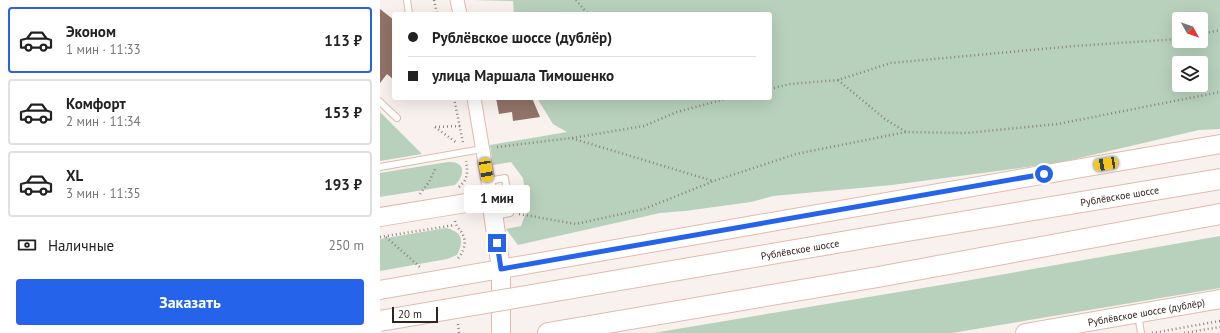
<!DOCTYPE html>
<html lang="ru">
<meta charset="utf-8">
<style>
body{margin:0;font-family:"PT Sans",sans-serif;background:#f2f2f2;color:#222;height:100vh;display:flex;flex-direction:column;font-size:15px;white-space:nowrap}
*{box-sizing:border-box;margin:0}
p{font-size:13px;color:#767676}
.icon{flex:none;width:22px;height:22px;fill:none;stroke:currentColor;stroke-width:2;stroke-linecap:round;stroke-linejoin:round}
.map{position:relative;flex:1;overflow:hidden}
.sheet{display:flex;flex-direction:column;background:#fff;width:380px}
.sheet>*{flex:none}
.guide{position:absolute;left:12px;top:12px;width:380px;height:88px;border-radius:4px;box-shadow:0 4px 16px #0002;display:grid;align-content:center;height:88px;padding:0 16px;background:#fff}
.needle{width:26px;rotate:130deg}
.buttons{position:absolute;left:792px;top:12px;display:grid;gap:8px}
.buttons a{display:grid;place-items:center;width:36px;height:36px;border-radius:4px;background:#fff;box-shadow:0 4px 16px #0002;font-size:20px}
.scale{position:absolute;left:12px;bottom:10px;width:46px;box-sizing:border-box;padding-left:4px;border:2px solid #31231d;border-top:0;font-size:11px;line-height:14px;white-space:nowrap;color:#31231d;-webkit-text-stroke:3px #fff;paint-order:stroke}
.end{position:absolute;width:18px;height:18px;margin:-9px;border:5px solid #2563eb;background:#fff;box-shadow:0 0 0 2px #fff}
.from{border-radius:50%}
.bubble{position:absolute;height:28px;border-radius:4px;background:#fff;box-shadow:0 4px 16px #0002;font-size:13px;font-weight:700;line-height:28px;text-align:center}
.car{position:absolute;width:12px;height:24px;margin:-12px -6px;border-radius:5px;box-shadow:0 0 3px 1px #0007;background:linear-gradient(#f5c518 24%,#345 0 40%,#f5c518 0 76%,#345 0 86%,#f5c518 0)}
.guide b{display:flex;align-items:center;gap:14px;height:38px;font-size:15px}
.guide b+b{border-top:1px solid #e0e0e0}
.guide i{width:10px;height:10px;background:#222}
ul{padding:7px 0 0;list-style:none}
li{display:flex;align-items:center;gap:12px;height:66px;margin:0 8px 6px;padding:0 8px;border:2px solid #e0e0e0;border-radius:4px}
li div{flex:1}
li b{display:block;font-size:15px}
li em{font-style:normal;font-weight:700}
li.on{border-color:#2563eb}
li>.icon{width:36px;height:36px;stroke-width:1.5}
.pay{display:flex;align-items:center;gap:10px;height:44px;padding:0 16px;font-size:15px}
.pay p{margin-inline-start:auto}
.cta{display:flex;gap:8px;margin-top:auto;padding:8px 16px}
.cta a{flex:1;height:46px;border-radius:4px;background:#2563eb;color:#fff;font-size:16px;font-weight:700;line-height:46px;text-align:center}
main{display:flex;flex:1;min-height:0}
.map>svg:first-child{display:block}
.green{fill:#b7d1bc;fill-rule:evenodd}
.building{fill:#917368}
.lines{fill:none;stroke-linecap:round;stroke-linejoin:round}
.lane-casing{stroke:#e1baac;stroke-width:8}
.street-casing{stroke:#e1baac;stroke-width:15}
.secondary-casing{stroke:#e1baac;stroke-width:20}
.primary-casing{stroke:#e1baac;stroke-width:22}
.path{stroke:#8d827d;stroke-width:2.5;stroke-dasharray:1 3;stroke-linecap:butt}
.lane{stroke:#fff;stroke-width:6}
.street{stroke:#fff;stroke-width:13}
.secondary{stroke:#fff;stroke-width:18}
.primary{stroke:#fff;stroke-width:20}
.primary-bridge-casing{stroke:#e1baac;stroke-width:22;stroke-linecap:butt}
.primary-bridge{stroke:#fff;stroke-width:20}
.route{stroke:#2563eb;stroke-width:5}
.labels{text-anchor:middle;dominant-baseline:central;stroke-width:3.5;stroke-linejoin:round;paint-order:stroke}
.street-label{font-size:10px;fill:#31231d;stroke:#fff}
</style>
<main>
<section class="sheet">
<ul>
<li class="on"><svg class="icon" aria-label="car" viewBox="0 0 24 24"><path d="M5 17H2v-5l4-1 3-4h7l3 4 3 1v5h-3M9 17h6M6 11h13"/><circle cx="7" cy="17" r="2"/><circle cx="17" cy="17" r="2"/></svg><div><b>Эконом</b><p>1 мин · 11:33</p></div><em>113 ₽</em></li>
<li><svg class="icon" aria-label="car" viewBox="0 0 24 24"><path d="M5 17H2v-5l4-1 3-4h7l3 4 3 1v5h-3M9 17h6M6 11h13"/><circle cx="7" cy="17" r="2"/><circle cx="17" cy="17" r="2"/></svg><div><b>Комфорт</b><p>2 мин · 11:34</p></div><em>153 ₽</em></li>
<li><svg class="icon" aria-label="car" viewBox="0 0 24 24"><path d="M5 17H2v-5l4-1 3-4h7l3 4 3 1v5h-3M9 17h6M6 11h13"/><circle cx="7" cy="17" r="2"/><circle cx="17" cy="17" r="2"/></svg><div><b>XL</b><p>3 мин · 11:35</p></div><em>193 ₽</em></li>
</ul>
<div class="pay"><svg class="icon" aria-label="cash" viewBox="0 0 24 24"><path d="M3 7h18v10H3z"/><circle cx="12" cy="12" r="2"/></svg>Наличные<p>250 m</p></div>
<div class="cta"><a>Заказать</a></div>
</section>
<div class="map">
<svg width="840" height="333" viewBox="0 0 840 333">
<rect width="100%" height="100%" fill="#f9f1ee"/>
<!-- green -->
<g class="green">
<path d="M93,0H840V129L819,130L678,163L512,185L393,196L371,202L305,211L280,213L138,245L126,229L141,226L147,210L143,178L131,162L113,165L110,145L187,132L173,124L157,98H390V14H134L133,1ZM799,19H821V41H799ZM799,63H821V85H799Z"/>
<polygon points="0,112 42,154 0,161"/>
<path d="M68,162C86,161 85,175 75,185L0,197V173Z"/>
<path d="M66,228C83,232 84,241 77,255L67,259L0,271V239Z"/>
<polygon points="840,236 840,288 572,333 273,333 585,281"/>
</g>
<!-- building -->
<g class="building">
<polygon points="0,9 14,20 14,80 7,74 0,83"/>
<polygon points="116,98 152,98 160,117 133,121 132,112 119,114"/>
</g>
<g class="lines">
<defs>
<g id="lane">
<polyline points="27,0 29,14"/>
<polyline points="0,102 17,118"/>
<polyline points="0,167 102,149"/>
<polyline points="108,181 125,178 130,213 115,216"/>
<polyline points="758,315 761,333"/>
</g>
<g id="street">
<polyline points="77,0 80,14"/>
<polyline points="94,98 111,199"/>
</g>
<g id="secondary">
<polyline points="0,217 111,199 121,269 121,333"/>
<polyline points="0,290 840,144"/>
<path id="s1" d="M645,333L840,299"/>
</g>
<g id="primary">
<path id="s2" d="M491,237L840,179"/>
<polyline points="168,333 498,277 840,214"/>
</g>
</defs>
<!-- lane casing -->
<use href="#lane" class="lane-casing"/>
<!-- street casing -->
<use href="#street" class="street-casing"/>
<!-- secondary casing -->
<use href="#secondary" class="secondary-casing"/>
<!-- primary casing -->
<use href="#primary" class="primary-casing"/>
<!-- path -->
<g class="path">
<polyline points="54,0 57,14"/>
<polyline points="196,0 208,14"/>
<polyline points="821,34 840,30"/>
<polyline points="458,80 505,119 526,132"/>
<polyline points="390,89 410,84 458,80 511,63 694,46 799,39"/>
<polyline points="74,98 83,143"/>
<polyline points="55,127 77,143"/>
<polyline points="55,127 80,126"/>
<polyline points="192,138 264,126 297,112 349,98"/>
<polyline points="117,147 191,138 333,181"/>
<path d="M79,187C88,179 88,173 86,161"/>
<polyline points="40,194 49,182 56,167"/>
<polyline points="139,214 196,224 264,209 334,181 416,154 526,132 586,133 678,124 840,92"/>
<path d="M75,221C76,227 81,230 83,235C87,243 83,254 77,259"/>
<polyline points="0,237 75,225"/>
<polyline points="6,237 40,267"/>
<polyline points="78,324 79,333"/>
<polyline points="772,333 840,321"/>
<polyline points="804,333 840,327"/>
</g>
<!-- lane -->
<use href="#lane" class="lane"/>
<!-- street -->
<use href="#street" class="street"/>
<!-- secondary -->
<use href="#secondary" class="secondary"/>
<!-- primary -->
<use href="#primary" class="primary"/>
<defs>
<g id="primary-bridge">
<path id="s3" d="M0,321L491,237"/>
</g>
</defs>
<!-- primary-bridge casing -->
<use href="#primary-bridge" class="primary-bridge-casing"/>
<!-- primary-bridge -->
<use href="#primary-bridge" class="primary-bridge"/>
</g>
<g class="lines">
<!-- route -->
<polyline class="route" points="117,243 121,269 664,174"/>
</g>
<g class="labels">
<!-- street labels -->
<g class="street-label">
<text stroke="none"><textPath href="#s2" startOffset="252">Рублёвское шоссе</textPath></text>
<text stroke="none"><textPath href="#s3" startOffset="426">Рублёвское шоссе</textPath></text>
<text stroke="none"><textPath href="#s1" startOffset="123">Рублёвское шоссе (дублёр)</textPath></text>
</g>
</g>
</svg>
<div class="buttons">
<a><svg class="needle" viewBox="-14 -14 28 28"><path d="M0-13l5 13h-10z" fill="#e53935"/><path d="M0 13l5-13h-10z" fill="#767676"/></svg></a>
<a><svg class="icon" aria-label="layers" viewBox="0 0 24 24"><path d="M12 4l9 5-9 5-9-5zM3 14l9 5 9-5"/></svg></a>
</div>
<div class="scale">20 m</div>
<i class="end from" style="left:664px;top:174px"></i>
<i class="end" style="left:117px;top:243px"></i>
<div class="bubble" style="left:84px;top:185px;width:66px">1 мин</div>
<i class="car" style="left:726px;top:164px;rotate:260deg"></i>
<i class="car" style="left:106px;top:170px;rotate:170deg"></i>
<div class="guide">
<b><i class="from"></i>Рублёвское шоссе (дублёр)</b>
<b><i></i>улица Маршала Тимошенко</b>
</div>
</div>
</main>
